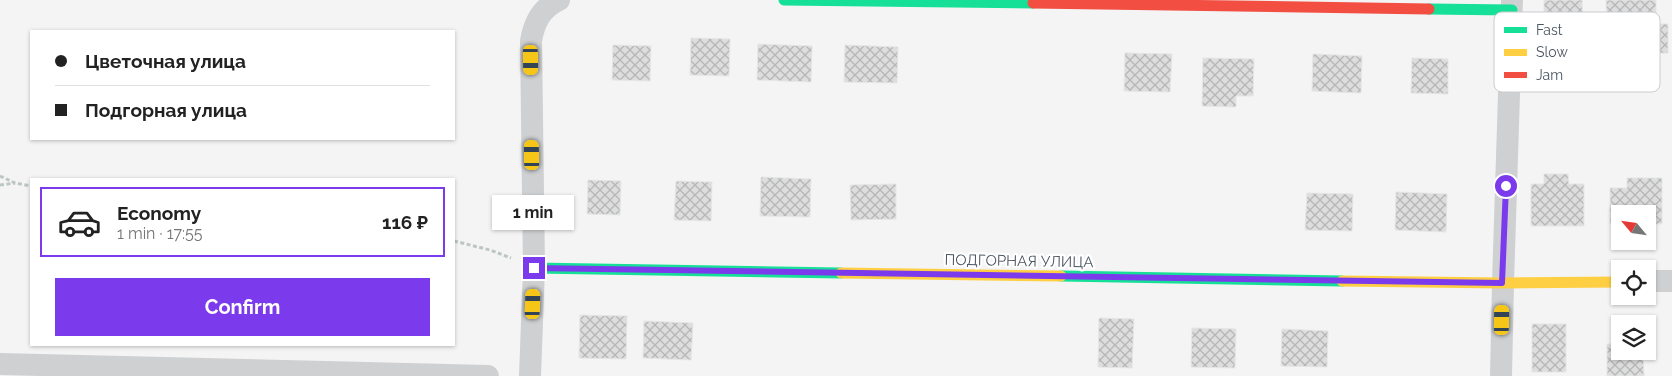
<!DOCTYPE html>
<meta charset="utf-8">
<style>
body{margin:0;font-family:Raleway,sans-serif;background:#f2f2f2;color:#222;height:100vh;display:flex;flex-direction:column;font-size:19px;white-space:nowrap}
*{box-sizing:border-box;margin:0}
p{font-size:16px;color:#767676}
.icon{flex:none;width:28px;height:28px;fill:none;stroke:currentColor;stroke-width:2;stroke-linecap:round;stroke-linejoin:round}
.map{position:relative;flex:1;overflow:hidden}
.drawer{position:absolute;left:30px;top:178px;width:425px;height:168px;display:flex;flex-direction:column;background:#fff;border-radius:0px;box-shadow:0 1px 4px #0004}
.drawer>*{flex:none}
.hud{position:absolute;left:30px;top:30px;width:425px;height:110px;border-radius:0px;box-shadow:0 1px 4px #0004;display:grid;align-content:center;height:110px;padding:0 25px;background:#fff}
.needle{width:32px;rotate:299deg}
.controls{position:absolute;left:1611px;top:205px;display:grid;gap:10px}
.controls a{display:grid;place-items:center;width:45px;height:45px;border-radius:0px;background:#fff;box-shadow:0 1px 4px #0004;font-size:25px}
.end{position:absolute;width:22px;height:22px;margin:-11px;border:6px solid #7c3aed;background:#fff;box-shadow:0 0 0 2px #fff}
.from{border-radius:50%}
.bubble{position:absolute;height:35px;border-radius:0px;background:#fff;box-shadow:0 1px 4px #0004;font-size:16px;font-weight:700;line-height:35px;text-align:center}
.car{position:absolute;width:15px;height:30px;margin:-15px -8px;border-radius:6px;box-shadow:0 0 4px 1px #0007;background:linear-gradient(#f5c518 24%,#345 0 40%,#f5c518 0 76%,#345 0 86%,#f5c518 0)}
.hud b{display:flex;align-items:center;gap:18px;height:48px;font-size:19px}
.hud b+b{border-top:1px solid #e0e0e0}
.hud i{width:12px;height:12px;background:#222}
ul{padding:9px 0 0;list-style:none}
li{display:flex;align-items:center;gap:15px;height:70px;margin:0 10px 8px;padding:0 15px;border:2px solid #e0e0e0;border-radius:0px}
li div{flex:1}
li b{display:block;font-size:19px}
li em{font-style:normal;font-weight:700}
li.current{border-color:#7c3aed}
li>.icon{width:45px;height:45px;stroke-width:1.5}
.button{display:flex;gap:10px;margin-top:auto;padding:10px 25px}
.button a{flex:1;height:58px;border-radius:0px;background:#7c3aed;color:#fff;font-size:20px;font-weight:700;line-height:58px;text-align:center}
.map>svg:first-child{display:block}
.building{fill:url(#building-cross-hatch);stroke:#e5e6e7}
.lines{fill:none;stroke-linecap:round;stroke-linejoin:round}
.path{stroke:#bcc7c4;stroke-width:3;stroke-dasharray:4 2.5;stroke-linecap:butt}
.street{stroke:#ced0d2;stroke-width:22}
.fast{stroke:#16e098;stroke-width:11}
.slow{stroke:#ffcf43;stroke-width:11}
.jam{stroke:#f24e42;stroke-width:11}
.route{stroke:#7c3aed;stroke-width:6}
.labels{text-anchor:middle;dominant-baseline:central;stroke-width:4.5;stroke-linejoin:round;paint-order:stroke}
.street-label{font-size:15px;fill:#4a5661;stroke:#fff}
.key{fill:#fff;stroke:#c9ccd0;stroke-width:1}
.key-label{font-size:14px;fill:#4a5661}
</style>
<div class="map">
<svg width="1672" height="376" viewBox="0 0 1672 376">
<defs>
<pattern id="building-cross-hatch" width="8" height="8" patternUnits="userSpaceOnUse" patternTransform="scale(1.25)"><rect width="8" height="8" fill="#ddddde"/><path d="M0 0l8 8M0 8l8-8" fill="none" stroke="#b5b6b7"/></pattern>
</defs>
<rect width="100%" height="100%" fill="#f4f4f4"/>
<!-- building -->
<g class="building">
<polygon points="1544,0 1582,0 1583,28 1544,28"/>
<polygon points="1606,0 1656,0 1656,24 1668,24 1668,53 1633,54 1633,39 1607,39"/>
<polygon points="691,38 730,39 729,76 690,75"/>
<polygon points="758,44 812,46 811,82 757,80"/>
<polygon points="613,45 651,46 650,81 612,80"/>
<polygon points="845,45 898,47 897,83 844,82"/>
<polygon points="1125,53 1172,54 1170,92 1124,91"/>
<polygon points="1313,54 1362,56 1361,93 1312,91"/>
<polygon points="1203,58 1254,59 1253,96 1236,96 1236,107 1202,106"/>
<polygon points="1412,58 1448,59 1448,94 1411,93"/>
<polygon points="1544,174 1568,174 1569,184 1584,184 1584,226 1531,226 1531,184 1544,184"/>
<polygon points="761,177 811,179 810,217 760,216"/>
<polygon points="1627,178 1662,178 1662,224 1648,224 1648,214 1620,214 1620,224 1610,224 1610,188 1627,188"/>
<polygon points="588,180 621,181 620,215 587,214"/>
<polygon points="676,181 712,182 711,221 674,220"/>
<polygon points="896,184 896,219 851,220 850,185"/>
<polygon points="1396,192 1447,194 1446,232 1395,230"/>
<polygon points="1307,193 1353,194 1352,231 1305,230"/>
<polygon points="580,315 627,316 626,359 579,358"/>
<polygon points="1099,318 1134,319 1132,368 1098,367"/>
<polygon points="644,321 693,323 691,360 643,358"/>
<rect x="1532" y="324" width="34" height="48"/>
<polygon points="1192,328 1236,329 1235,368 1191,367"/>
<polygon points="1282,329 1328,331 1327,367 1281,366"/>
<polygon points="1607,344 1620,344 1620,351 1643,351 1644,376 1607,376"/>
</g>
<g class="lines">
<!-- path -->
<g class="path">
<polyline points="0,176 15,183 31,186"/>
<polyline points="0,185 15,183"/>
<polyline points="454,241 490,250 511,258"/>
</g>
<!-- street -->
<g class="street">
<polyline points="1648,281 1672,281"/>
<polyline points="0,364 488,376"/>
<path d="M530,376L534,268L531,41C534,23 541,8 559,0"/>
<polyline points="1501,376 1503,283 1512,0"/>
</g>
<!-- fast -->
<g class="fast">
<polyline points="784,0 1033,3"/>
<polyline points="1429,9 1512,10"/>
<polyline points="534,268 841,273"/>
<polyline points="1061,276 1342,281"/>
</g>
<!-- slow -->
<g class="slow">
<polyline points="841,273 1061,276"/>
<polyline points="1342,281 1503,283 1620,282"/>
</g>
<!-- jam -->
<polyline class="jam" points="1033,3 1429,9"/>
</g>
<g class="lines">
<!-- route -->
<polyline class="route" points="534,268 1502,283 1506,186"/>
</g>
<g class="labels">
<!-- street labels -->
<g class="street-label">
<text transform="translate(1019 261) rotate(1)">ПОДГОРНАЯ УЛИЦА</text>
</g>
</g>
<!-- legend -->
<rect x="1494" y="12" width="166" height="80" rx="8" class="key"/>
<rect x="1504" y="27" width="23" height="6" fill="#16e098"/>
<rect x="1504" y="49" width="23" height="7" fill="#ffcf43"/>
<rect x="1504" y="72" width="23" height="6" fill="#f24e42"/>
<g class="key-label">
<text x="1536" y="35">Fast</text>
<text x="1536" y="57">Slow</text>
<text x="1536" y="80">Jam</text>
</g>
</svg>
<div class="controls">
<a><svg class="needle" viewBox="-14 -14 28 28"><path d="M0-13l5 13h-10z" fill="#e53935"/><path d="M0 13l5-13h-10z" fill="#767676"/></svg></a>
<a><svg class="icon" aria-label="locate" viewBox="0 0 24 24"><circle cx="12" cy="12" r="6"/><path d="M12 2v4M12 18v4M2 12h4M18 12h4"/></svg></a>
<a><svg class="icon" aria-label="layers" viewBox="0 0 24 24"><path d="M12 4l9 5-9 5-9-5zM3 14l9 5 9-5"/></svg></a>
</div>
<i class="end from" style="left:1506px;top:186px"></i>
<i class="end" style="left:534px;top:268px"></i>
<div class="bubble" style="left:492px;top:195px;width:82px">1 min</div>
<i class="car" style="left:531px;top:60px;rotate:179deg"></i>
<i class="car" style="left:532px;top:155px;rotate:359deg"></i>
<i class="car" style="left:533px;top:304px;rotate:2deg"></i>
<i class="car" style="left:1502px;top:320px;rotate:1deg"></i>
<div class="hud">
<b><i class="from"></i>Цветочная улица</b>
<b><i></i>Подгорная улица</b>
</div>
<section class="drawer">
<ul>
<li class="current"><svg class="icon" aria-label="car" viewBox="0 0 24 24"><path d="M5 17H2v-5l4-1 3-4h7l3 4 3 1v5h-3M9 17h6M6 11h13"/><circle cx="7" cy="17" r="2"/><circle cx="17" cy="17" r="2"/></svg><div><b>Economy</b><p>1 min · 17:55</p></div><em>116 ₽</em></li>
</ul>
<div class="button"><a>Confirm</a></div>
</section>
</div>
